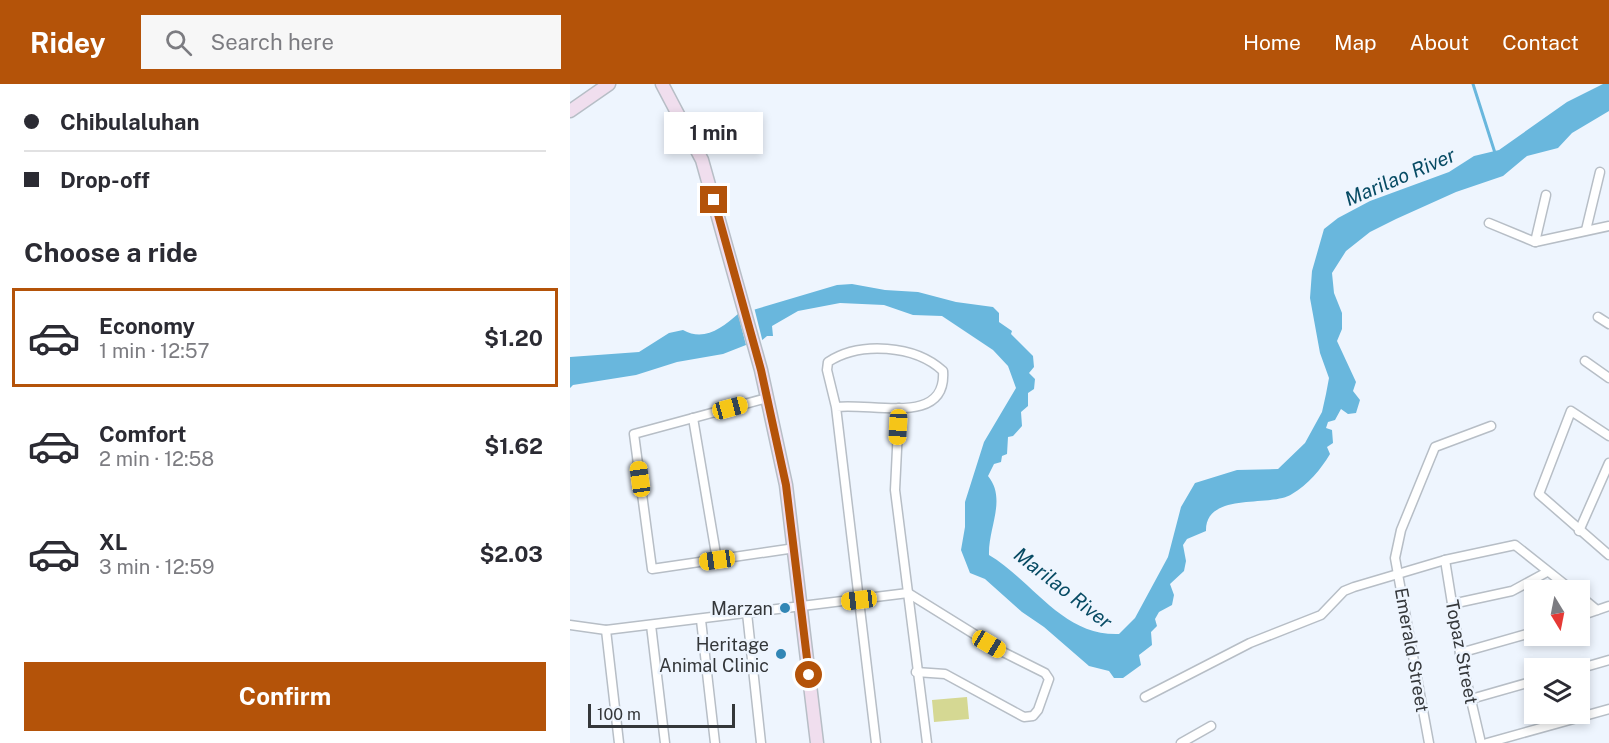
<!DOCTYPE html>
<meta charset="utf-8">
<style>
body{margin:0;font-family:"Public Sans",sans-serif;background:#f7f7f7;color:#2b2b33;height:100vh;display:flex;flex-direction:column;font-size:22px;white-space:nowrap}
*{box-sizing:border-box;margin:0}
p{font-size:20px;color:#7c7c81}
.icon{flex:none;width:33px;height:33px;fill:none;stroke:currentColor;stroke-width:2;stroke-linecap:round;stroke-linejoin:round}
.map{position:relative;flex:1;overflow:hidden}
.side{display:flex;flex-direction:column;background:#fff;width:570px}
.side>*{flex:none}
.banner{display:grid;align-content:center;height:132px;padding:0 24px;background:#fff}
.needle{width:39px;rotate:170deg}
.fabs{position:absolute;left:954px;top:496px;display:grid;gap:12px}
.fabs a{display:grid;place-items:center;width:66px;height:66px;border-radius:0px;background:#fff;box-shadow:0 3px 9px #0003;font-size:30px}
.scale{position:absolute;left:18px;bottom:15px;width:147px;box-sizing:border-box;padding-left:6px;border:3px solid #34373a;border-top:0;font-size:16px;line-height:21px;white-space:nowrap;color:#34373a;-webkit-text-stroke:4px #eef5fe;paint-order:stroke}
.end{position:absolute;width:27px;height:27px;margin:-14px;border:8px solid #b45309;background:#fff;box-shadow:0 0 0 3px #fff}
.from{border-radius:50%}
.bubble{position:absolute;height:42px;border-radius:0px;background:#fff;box-shadow:0 3px 9px #0003;font-size:20px;font-weight:700;line-height:42px;text-align:center}
.car{position:absolute;width:18px;height:36px;margin:-18px -9px;border-radius:8px;box-shadow:0 0 4px 2px #0007;background:linear-gradient(#f5c518 24%,#345 0 40%,#f5c518 0 76%,#345 0 86%,#f5c518 0)}
.banner b{display:flex;align-items:center;gap:21px;height:57px;font-size:22px}
.banner b+b{border-top:2px solid #e1e1e2}
.banner i{width:15px;height:15px;background:#2b2b33}
ul{padding:0;list-style:none}
li{display:flex;align-items:center;gap:18px;height:99px;margin:0 12px 9px;padding:0 12px;border:3px solid transparent;border-radius:0px}
li div{flex:1}
li b{display:block;font-size:22px}
li em{font-style:normal;font-weight:700}
li.active{border-color:#b45309}
li>.icon{width:54px;height:54px;stroke-width:1.5}
h2{padding:0 24px;font-size:27px;line-height:72px}
.button{display:flex;gap:12px;margin-top:auto;padding:12px 24px}
.button a{flex:1;height:69px;border-radius:0px;background:#b45309;color:#fff;font-size:24px;font-weight:700;line-height:69px;text-align:center}
header{display:flex;align-items:center;gap:36px;box-sizing:border-box;height:84px;padding:0 30px;background:#b45309;color:#fff}
header strong{font-size:28px}
nav{display:flex;gap:33px;margin-inline-start:auto;font-size:21px}
.search{width:420px;height:54px;background:#f7f7f7;display:flex;align-items:center;gap:15px;box-sizing:border-box;padding:0 21px;border-radius:0px;color:#7c7c81;font-size:22px}
main{display:flex;flex:1;min-height:0}
.map>svg:first-child{display:block}
.garden{fill:#d5d893}
.water{fill:#69b7dd}
.pier{fill:#eef5fe}
.lines{fill:none;stroke-linecap:round;stroke-linejoin:round}
.stream{stroke:#69b7dd;stroke-width:3}
.street-casing{stroke:#b7bec6;stroke-width:11}
.secondary-casing{stroke:#b7bec6;stroke-width:15}
.street{stroke:#fff;stroke-width:8}
.secondary{stroke:#f0deee;stroke-width:12}
.route{stroke:#b45309;stroke-width:8}
.poi-dot{fill:#3186b5;stroke:#eef5fe;stroke-width:2}
.labels{text-anchor:middle;dominant-baseline:central;stroke-width:5;stroke-linejoin:round;paint-order:stroke}
.poi-label{font-size:18px;fill:#34373a;stroke:#eef5fe;text-anchor:end}
.street-label{font-size:18px;fill:#34373a;stroke:#eef5fe}
.water-label{font-size:20px;font-style:italic;fill:#074b64;stroke:#eef5fe}
</style>
<header>
<strong>Ridey</strong>
<div class="search"><svg class="icon" aria-label="search" viewBox="0 0 24 24"><circle cx="10" cy="10" r="6"/><path d="M15 15l6 6"/></svg>Search here</div>
<nav><a>Home</a><a>Map</a><a>About</a><a>Contact</a></nav>
</header>
<main>
<section class="side">
<div class="banner">
<b><i class="from"></i>Chibulaluhan</b>
<b><i></i>Drop-off</b>
</div>
<h2>Choose a ride</h2>
<ul>
<li class="active"><svg class="icon" aria-label="car" viewBox="0 0 24 24"><path d="M5 17H2v-5l4-1 3-4h7l3 4 3 1v5h-3M9 17h6M6 11h13"/><circle cx="7" cy="17" r="2"/><circle cx="17" cy="17" r="2"/></svg><div><b>Economy</b><p>1 min · 12:57</p></div><em>$1.20</em></li>
<li><svg class="icon" aria-label="car" viewBox="0 0 24 24"><path d="M5 17H2v-5l4-1 3-4h7l3 4 3 1v5h-3M9 17h6M6 11h13"/><circle cx="7" cy="17" r="2"/><circle cx="17" cy="17" r="2"/></svg><div><b>Comfort</b><p>2 min · 12:58</p></div><em>$1.62</em></li>
<li><svg class="icon" aria-label="car" viewBox="0 0 24 24"><path d="M5 17H2v-5l4-1 3-4h7l3 4 3 1v5h-3M9 17h6M6 11h13"/><circle cx="7" cy="17" r="2"/><circle cx="17" cy="17" r="2"/></svg><div><b>XL</b><p>3 min · 12:59</p></div><em>$2.03</em></li>
</ul>
<div class="button"><a>Confirm</a></div>
</section>
<div class="map">
<svg width="1039" height="659" viewBox="0 0 1039 659">
<rect width="100%" height="100%" fill="#eef5fe"/>
<!-- garden -->
<polygon class="garden" points="397,613 399,635 364,638 362,616"/>
<!-- water -->
<g class="water">
<path d="M1033,0H1039V27L1002,49L988,64L957,72L933,92L886,108L826,135L800,148L776,167L762,189L764,209L772,229V245L767,257L786,298L783,307L790,316L786,329L778,330L771,325L765,336L758,338L756,344L762,346L763,359L757,363L760,370C751,385 738,401 722,410C701,424 635,407 636,447L617,455L613,461L616,477L614,487L600,500L604,511L602,521L589,528L585,535L587,542L581,548L582,561L569,571L571,581L553,594H544L539,587L519,582L474,543L452,528L415,495L400,489L391,466L395,443V418L414,358L446,304L438,282L423,266L372,232L343,231L314,221L270,219L228,227L202,242L203,252H197L191,257L183,226L267,201L282,200L315,206L348,208L386,218L423,223L429,229V238L442,247L441,250L463,272L464,283L459,289L465,295L464,305L458,309V322L451,328L452,342L443,352L438,353L437,370L432,372L431,378L424,380L418,392C437,415 418,444 419,471C463,497 492,552 549,550L565,534L598,473L611,423L625,399L667,386L708,385L735,359L752,328L756,310L759,294L750,269L740,214L742,187L754,145L768,134L800,117L879,88L904,72L929,66L997,18Z"/>
<path d="M168,230L176,261L153,270L107,278L66,291L3,301L0,304V273L69,268L99,249L113,246C134,258 152,244 168,230Z"/>
</g>
<!-- pier -->
<polygon class="pier" points="184,223 193,259 191,260 180,225"/>
<g class="lines">
<!-- stream -->
<polyline class="stream" points="903,0 925,69"/>
<defs>
<g id="street">
<polyline points="919,139 965,158 1039,142"/>
<polyline points="1016,146 1030,88"/>
<polyline points="965,158 976,111"/>
<polyline points="1028,233 1039,240"/>
<polyline points="1015,277 1039,294"/>
<polyline points="197,314 64,350 82,485 225,464"/>
<path d="M266,323C301,318 377,343 373,287C345,261 290,257 258,278L257,286L266,323L306,659"/>
<polyline points="329,324 325,406 357,659"/>
<polyline points="123,334 147,476"/>
<polyline points="1039,352 1001,327 969,410 1039,471"/>
<polyline points="1009,447 1039,379"/>
<polyline points="875,476 890,569 911,659"/>
<polyline points="1010,512 1027,526"/>
<polyline points="882,520 942,507 977,488"/>
<polyline points="177,529 191,659"/>
<polyline points="1010,532 1039,522"/>
<polyline points="131,536 145,659"/>
<polyline points="0,541 36,546 338,509 433,568 475,589 479,595 468,626 463,632 454,633 375,590 346,588"/>
<polyline points="81,541 95,659"/>
<polyline points="36,546 49,659"/>
<polyline points="890,569 964,548"/>
<polyline points="1008,585 1039,576"/>
<polyline points="575,613 680,559 751,531 774,507 784,503 875,476 945,461 1003,507"/>
<polyline points="901,615 964,597"/>
<polyline points="611,659 641,642"/>
<polyline points="859,659 825,474 831,446 865,363 921,342"/>
<polyline points="917,659 1039,625"/>
</g>
<g id="secondary">
<polyline points="92,0 132,76 191,286 216,401 247,659"/>
<polyline points="0,27 39,0"/>
</g>
</defs>
<!-- street casing -->
<use href="#street" class="street-casing"/>
<!-- secondary casing -->
<use href="#secondary" class="secondary-casing"/>
<!-- street -->
<use href="#street" class="street"/>
<!-- secondary -->
<use href="#secondary" class="secondary"/>
</g>
<g class="lines">
<!-- route -->
<polyline class="route" points="144,116 191,286 216,401 239,591"/>
</g>
<!-- markers -->
<g class="poi-dot">
<circle cx="215" cy="524" r="6"/>
<circle cx="211" cy="570" r="6"/>
</g>
<g class="labels">
<!-- poi labels -->
<g class="poi-label">
<text x="203" y="524">Marzan</text>
<text x="199" y="560">Heritage<tspan x="199" dy="21">Animal Clinic</tspan></text>
</g>
<!-- street labels -->
<g class="street-label">
<text transform="translate(842 566) rotate(80)">Emerald Street</text>
<text transform="translate(892 568) rotate(79)">Topaz Street</text>
</g>
<!-- water labels -->
<g class="water-label">
<text transform="translate(830 93) rotate(-23)">Marilao River</text>
<text transform="translate(493 504) rotate(38)">Marilao River</text>
</g>
</g>
</svg>
<div class="fabs">
<a><svg class="needle" viewBox="-14 -14 28 28"><path d="M0-13l5 13h-10z" fill="#e53935"/><path d="M0 13l5-13h-10z" fill="#7c7c81"/></svg></a>
<a><svg class="icon" aria-label="layers" viewBox="0 0 24 24"><path d="M12 4l9 5-9 5-9-5zM3 14l9 5 9-5"/></svg></a>
</div>
<div class="scale">100 m</div>
<i class="end from" style="left:239px;top:591px"></i>
<i class="end" style="left:144px;top:116px"></i>
<div class="bubble" style="left:94px;top:28px;width:99px">1 min</div>
<i class="car" style="left:160px;top:324px;rotate:75deg"></i>
<i class="car" style="left:328px;top:343px;rotate:183deg"></i>
<i class="car" style="left:70px;top:395px;rotate:352deg"></i>
<i class="car" style="left:147px;top:476px;rotate:262deg"></i>
<i class="car" style="left:289px;top:516px;rotate:263deg"></i>
<i class="car" style="left:419px;top:560px;rotate:121deg"></i>
</div>
</main>
